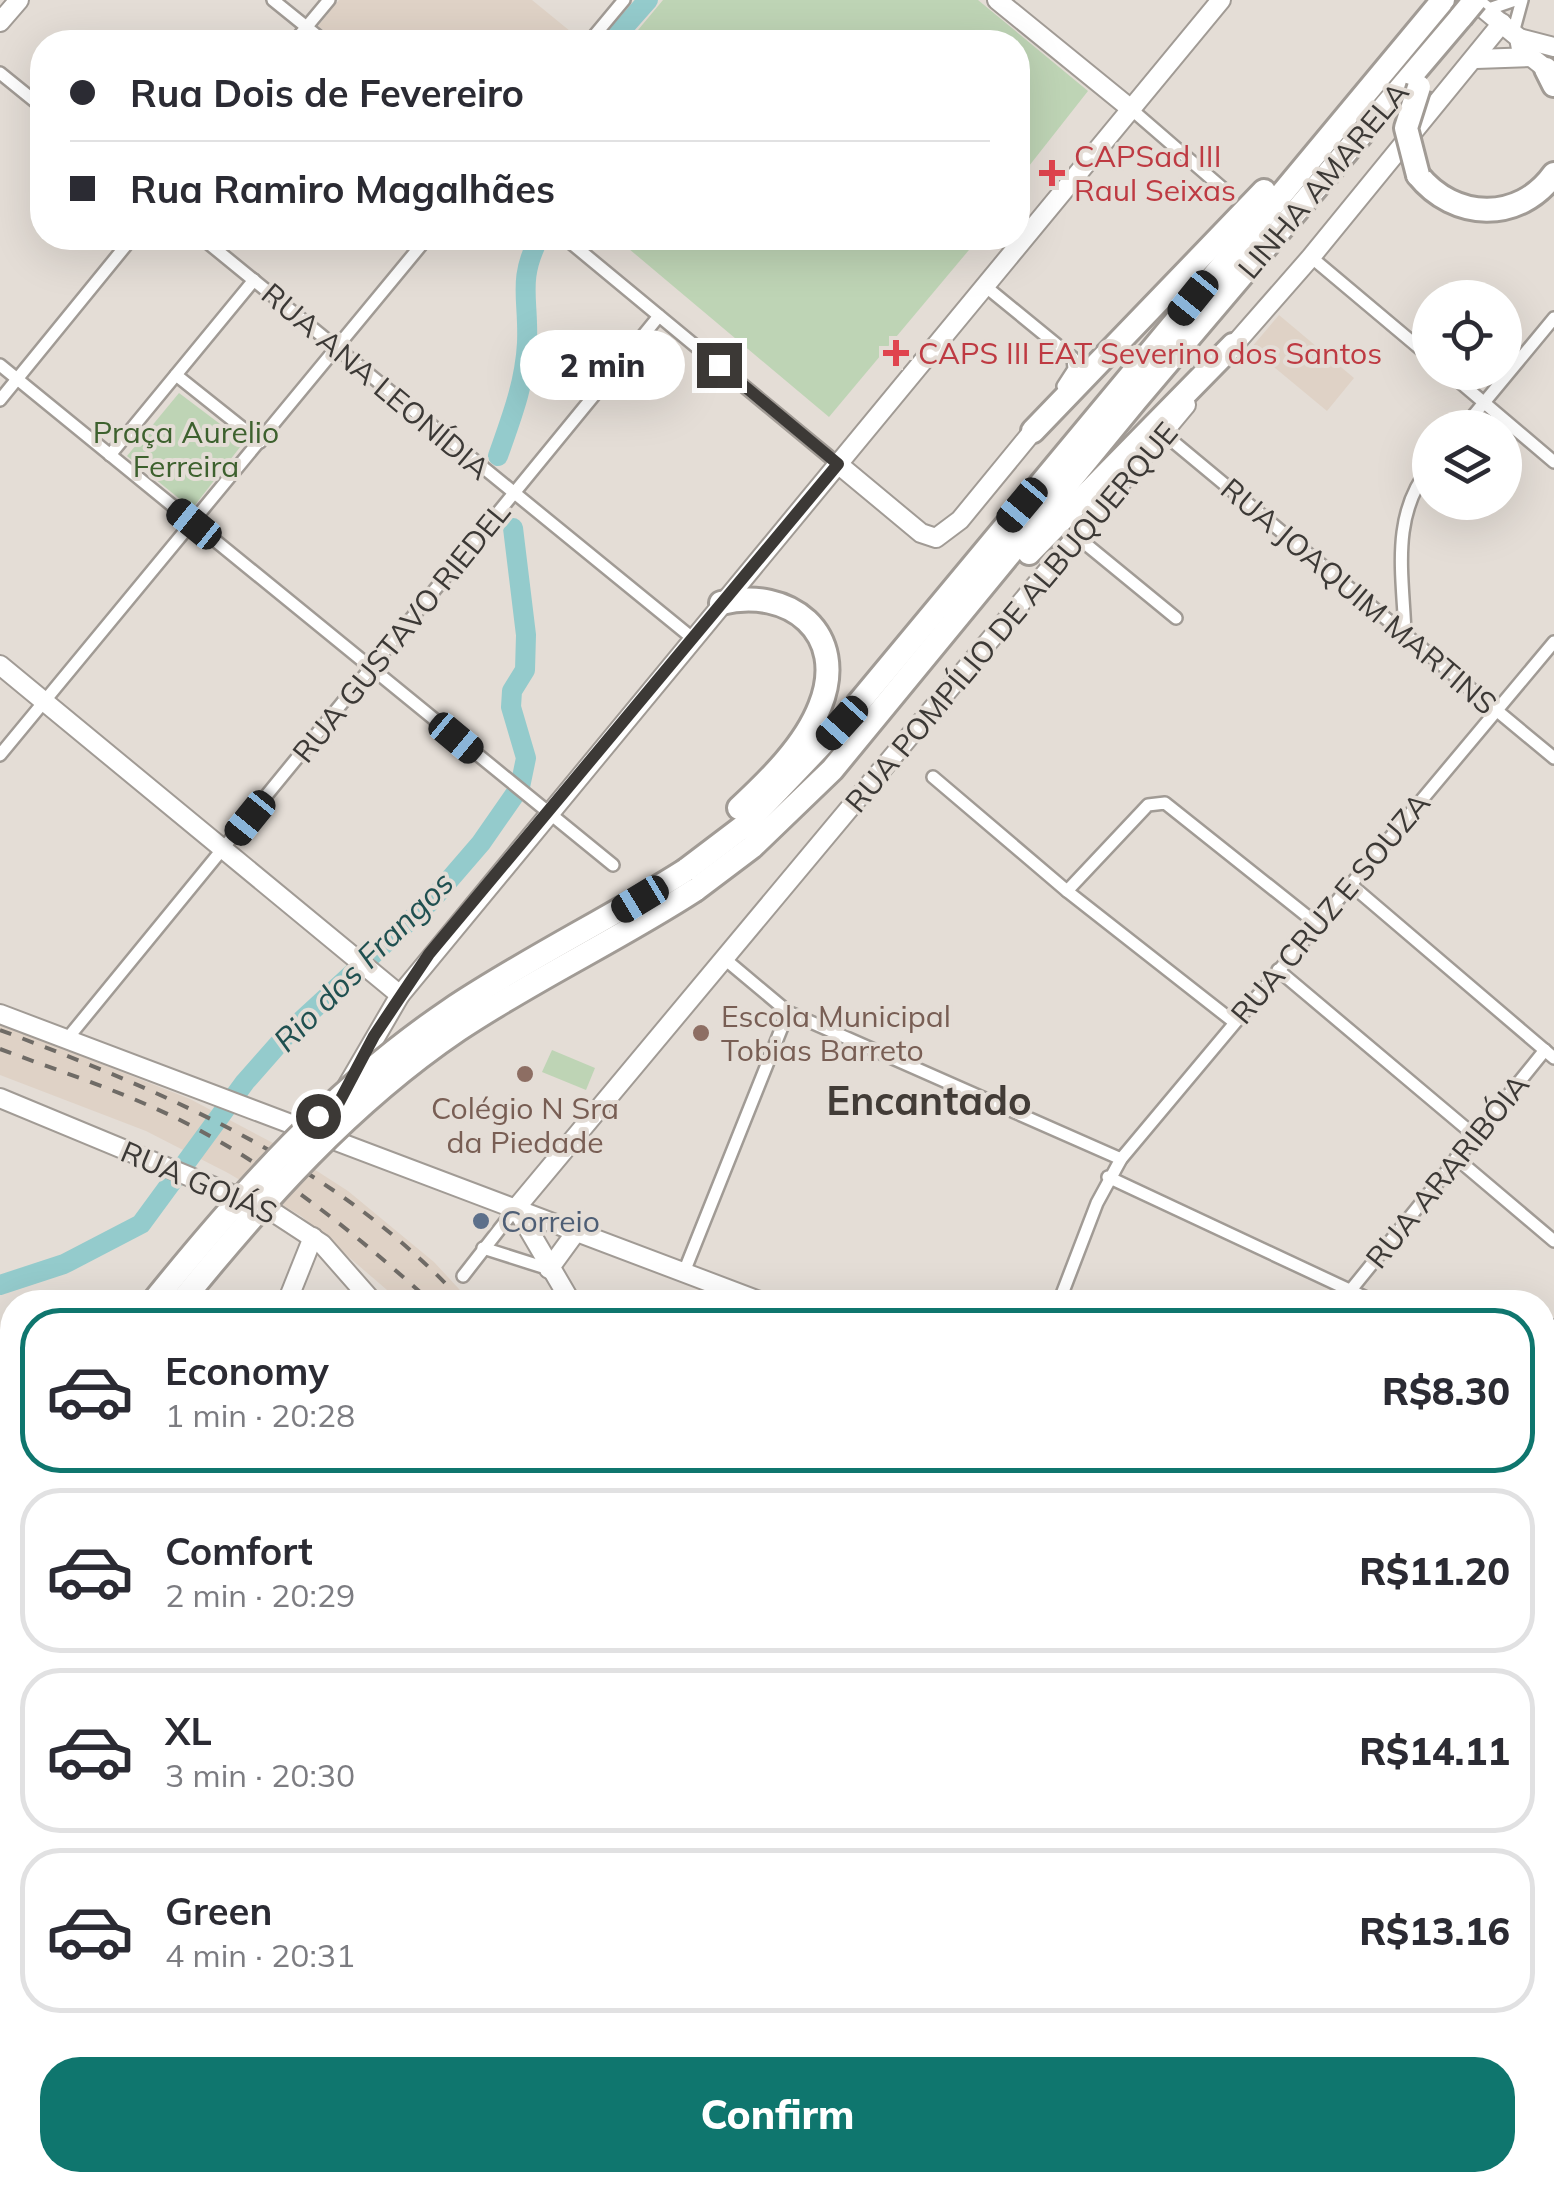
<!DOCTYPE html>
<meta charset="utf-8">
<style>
body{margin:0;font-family:Mulish,sans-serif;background:#f7f7f7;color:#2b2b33;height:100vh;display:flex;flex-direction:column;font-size:38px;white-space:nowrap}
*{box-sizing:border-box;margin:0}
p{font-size:32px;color:#7c7c81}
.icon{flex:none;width:55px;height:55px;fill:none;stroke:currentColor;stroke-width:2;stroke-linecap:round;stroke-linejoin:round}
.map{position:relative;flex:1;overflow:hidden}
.sheet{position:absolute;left:0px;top:1290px;width:1555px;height:902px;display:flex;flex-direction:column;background:#fff;border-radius:40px 40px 0 0;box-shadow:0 10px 40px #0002}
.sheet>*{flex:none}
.guide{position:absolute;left:30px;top:30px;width:1000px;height:220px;border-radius:40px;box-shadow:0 10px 40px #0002;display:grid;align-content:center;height:220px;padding:0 40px;background:#fff}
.fabs{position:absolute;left:1412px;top:280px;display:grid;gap:20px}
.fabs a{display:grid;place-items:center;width:110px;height:110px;border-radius:50%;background:#fff;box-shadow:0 10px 40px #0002;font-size:50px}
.end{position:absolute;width:45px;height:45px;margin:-22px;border:12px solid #3c3936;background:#fff;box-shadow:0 0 0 5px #fff}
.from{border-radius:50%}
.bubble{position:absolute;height:70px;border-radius:35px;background:#fff;box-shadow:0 10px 40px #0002;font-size:32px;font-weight:800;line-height:70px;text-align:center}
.car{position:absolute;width:30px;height:60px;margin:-30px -15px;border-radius:12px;box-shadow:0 0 8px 2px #0007;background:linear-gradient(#222 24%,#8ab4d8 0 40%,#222 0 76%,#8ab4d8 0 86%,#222 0)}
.guide b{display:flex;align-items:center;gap:35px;height:95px;font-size:38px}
.guide b+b{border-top:2px solid #e1e1e2}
.guide i{width:25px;height:25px;background:#2b2b33}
ul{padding:18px 0 0;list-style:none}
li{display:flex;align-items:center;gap:30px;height:165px;margin:0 20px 15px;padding:0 20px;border:5px solid #e1e1e2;border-radius:40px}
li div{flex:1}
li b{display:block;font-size:38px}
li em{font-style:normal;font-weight:800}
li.current{border-color:#0f766e}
li>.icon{width:90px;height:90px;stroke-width:1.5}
.cta{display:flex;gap:20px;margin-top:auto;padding:20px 40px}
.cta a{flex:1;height:115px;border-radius:40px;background:#0f766e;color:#fff;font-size:40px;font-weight:800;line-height:115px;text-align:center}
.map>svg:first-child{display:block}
.built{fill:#dfd2c6}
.green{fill:#bed4b5}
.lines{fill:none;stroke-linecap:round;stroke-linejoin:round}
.river{stroke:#94cbcc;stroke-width:20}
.street-casing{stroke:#a19b95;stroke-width:16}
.secondary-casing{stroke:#a19b95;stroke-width:22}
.primary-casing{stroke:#a19b95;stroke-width:22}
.highway-casing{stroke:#a19b95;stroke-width:28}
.street{stroke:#fff;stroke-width:11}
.secondary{stroke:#fff;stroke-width:18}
.primary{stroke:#fff;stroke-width:18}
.highway{stroke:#fff;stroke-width:22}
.rail{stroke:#6f6b66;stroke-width:4;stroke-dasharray:12 12;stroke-linecap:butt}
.highway-bridge-casing{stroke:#a19b95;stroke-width:28;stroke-linecap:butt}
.highway-bridge{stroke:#fff;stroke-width:22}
.route{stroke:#3c3936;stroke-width:12}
.health-dot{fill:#e0444e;stroke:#e4ddd6;stroke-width:4}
.education-dot{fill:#8d6e63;stroke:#e4ddd6;stroke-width:4}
.service-dot{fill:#5c6f8a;stroke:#e4ddd6;stroke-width:4}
.labels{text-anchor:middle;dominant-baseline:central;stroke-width:8;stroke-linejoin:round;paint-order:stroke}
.health-label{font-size:30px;fill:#be3a42;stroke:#e4ddd6;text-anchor:start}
.street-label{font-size:30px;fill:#3c3936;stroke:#e4ddd6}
.park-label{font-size:30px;fill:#3d612e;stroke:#e4ddd6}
.education-label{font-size:30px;fill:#785e54;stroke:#e4ddd6;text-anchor:start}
.service-label{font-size:30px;fill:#4e5e75;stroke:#e4ddd6;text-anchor:start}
.water-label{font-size:32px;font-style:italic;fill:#1f5050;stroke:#e4ddd6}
.district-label{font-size:40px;font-weight:bold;fill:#423c37;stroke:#e4ddd6}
</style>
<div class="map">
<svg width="1554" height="2192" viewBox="0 0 1554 2192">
<rect width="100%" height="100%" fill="#e4ddd6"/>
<!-- built -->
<g class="built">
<polygon points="339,0 532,0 581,40 421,42 406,31 396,42 339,42 318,26"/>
<polygon points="1279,315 1354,378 1327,411 1251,348"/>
<polygon points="0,1024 190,1099 275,1144 348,1191 434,1262 471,1302 401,1302 301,1216 228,1173 146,1131 0,1075"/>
</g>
<!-- green -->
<g class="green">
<polygon points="663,0 978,0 1088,91 1018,180 1018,42 628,42"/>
<polygon points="616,238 979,238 829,417"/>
<polygon points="179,393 244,442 192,509 127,456"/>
<polygon points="552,1050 595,1068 586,1090 542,1072"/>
<polygon points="1128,2180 1243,2180 1237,2192 1134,2192"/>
</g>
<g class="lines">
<!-- river -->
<g class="river">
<polyline points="611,42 648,0"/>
<path d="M498,456C511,419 525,383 527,343C529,298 517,281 539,238"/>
<polyline points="0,1285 64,1264 141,1224 245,1082 290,1031 431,901 481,843 520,787 526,758 511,707 512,691 525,670 526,635 513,528"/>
<polyline points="12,1536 12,1535"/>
</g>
<defs>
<g id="street">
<polyline points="273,0 325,42"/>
<polyline points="1486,10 1515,0"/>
<polyline points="1513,33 1522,0"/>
<polyline points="294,42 329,0"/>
<polyline points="589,42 624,0"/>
<polyline points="0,73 42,107"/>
<polyline points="1131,109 1228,193"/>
<polyline points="202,238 691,637"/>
<polyline points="565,238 838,464"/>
<polyline points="1311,257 1430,357"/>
<polyline points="985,286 1073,358 1074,369 1063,386"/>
<polyline points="0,365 613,865"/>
<polyline points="1448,372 1554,462"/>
<polyline points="176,375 260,442"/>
<polyline points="0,400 132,238"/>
<polyline points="1463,428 1554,318"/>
<polyline points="1164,434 1554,758"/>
<polyline points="110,455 254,280"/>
<polyline points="1076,536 1176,618"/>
<path d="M1405,634C1403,575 1390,516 1430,467"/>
<polyline points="0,755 427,238"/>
<polyline points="933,777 1067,891 1234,1022"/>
<polyline points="1350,884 1554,1058"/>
<polyline points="1067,891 1148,805 1165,803 1317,924"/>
<polyline points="726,960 788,1012 1121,1159"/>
<polyline points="1278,970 1474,1135"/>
<polyline points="67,1039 659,316"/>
<polyline points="1456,1158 1554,1241"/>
<polyline points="1108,1177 1375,1302"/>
<polyline points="483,1248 549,1269"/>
<polyline points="684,1272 788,1012"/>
<polyline points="463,1276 516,1208"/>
<polyline points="1350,1291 1545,1050"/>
<polyline points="1059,1302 1097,1203 1121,1159 1554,642"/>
<polyline points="1542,1365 1554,1371"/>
<polyline points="0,1667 12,1672"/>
<polyline points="0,1781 12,1785"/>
<polyline points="1542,1827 1554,1816"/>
<polyline points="0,1920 12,1919"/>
<polyline points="0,2126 12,2131"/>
<polyline points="1542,2133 1554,2121"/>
<polyline points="136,2180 166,2192"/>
<polyline points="1360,2180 1366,2192"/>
<polyline points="284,2192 289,2180"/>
<polyline points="1250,2192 1263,2180"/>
<polyline points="1444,2192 1462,2180"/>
<polyline points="1483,2192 1495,2180"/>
</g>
<g id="secondary">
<polyline points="997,0 1131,109"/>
<polyline points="1473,0 1519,38 1521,49 1554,75"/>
<polyline points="0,22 19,0"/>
<polyline points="1519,38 1554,47"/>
<polyline points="1476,59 1531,57"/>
<polyline points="1227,353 1311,257 1502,23"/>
<polyline points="838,464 921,533 936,538 960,520 1033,431"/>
<polyline points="400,995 1221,0"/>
<polyline points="0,1098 270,1210 322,1244 373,1302"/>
<polyline points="549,1269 576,1232"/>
<polyline points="287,1302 313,1237"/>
<polyline points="571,1302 516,1208 1186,405"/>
<polyline points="1542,1344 1554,1329"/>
<polyline points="0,1369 12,1374"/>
<polyline points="0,1986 12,1957"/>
<polyline points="1044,2180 1051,2192"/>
<polyline points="1101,2180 1108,2192"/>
<polyline points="677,2192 692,2180"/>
</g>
<g id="primary">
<polyline points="0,665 400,995 347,1086"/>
<polyline points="0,1014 762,1302"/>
<polyline points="1542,1602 1554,1606"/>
</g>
<g id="highway">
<polyline points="1546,69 1554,85"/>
<path d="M1418,175C1454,220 1519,223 1554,174"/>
<polyline points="1033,431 1264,191"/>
<polyline points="1029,553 1233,345"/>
<path d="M721,603C789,586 849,633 820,706C805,745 769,780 739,808"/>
<polyline points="686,870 744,826 842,723 1443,0"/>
<polyline points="695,890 752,847 832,770 1136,400 1461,17"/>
<polyline points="0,1471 12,1462"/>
<polyline points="0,1504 12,1492"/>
<polyline points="0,1562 12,1561"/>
</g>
</defs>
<!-- street casing -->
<use href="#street" class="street-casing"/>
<!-- secondary casing -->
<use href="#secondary" class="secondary-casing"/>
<!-- primary casing -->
<use href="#primary" class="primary-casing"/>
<!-- highway casing -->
<use href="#highway" class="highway-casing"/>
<!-- street -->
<use href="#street" class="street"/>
<!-- secondary -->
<use href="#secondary" class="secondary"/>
<!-- primary -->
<use href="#primary" class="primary"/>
<!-- highway -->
<use href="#highway" class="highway"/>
<!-- rail -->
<g class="rail">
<path d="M0,1030C170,1094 338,1165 463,1302"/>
<path d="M0,1049C59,1071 121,1091 178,1119C273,1167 353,1231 431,1302"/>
<polyline points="1058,2180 1064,2192"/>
<polyline points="1077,2180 1084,2192"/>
</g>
<defs>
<g id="highway-bridge">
<polyline points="1461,17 1475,0"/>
<polyline points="1418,175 1406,128 1419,87"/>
<path d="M153,1302C242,1192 332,1090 450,1010C526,959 609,919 686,870"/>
<path d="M181,1302C263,1201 349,1104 458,1030C534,979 618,940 695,890"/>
</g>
</defs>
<!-- highway-bridge casing -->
<use href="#highway-bridge" class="highway-bridge-casing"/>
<!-- highway-bridge -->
<use href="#highway-bridge" class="highway-bridge"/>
</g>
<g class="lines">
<!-- route -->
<polyline class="route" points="318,1116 336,1108 374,1036 429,954 838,464 719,365"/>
</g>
<!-- markers -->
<g class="health-dot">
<path d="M1047 158h10v10h10v10h-10v10h-10v-10h-10v-10h10z"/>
<path d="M891 338h10v10h10v10h-10v10h-10v-10h-10v-10h10z"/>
</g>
<g class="education-dot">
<circle cx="701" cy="1033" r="10"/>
<circle cx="525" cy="1074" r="10"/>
</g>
<circle class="service-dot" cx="481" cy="1221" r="10"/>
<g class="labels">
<!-- health labels -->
<g class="health-label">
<text x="1074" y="156">CAPSad III<tspan x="1074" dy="34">Raul Seixas</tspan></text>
<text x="918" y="353">CAPS III EAT Severino dos Santos</text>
</g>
<!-- street labels -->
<g class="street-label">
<text transform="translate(1323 180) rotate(-50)">LINHA AMARELA</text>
<text transform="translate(376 381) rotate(40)">RUA ANA LEONÍDIA</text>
<text transform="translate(1359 596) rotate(40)">RUA JOAQUIM MARTINS</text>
<text transform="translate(1011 617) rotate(-50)">RUA POMPÍLIO DE ALBUQUERQUE</text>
<text transform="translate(401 632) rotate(-51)">RUA GUSTAVO RIEDEL</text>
<text transform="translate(1330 908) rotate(-50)">RUA CRUZ E SOUZA</text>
<text transform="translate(1447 1171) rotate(-51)">RUA ARARIBÓIA</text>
<text transform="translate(199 1182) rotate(23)">RUA GOIÁS</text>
</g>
<!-- park labels -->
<g class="park-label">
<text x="186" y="432">Praça Aurelio<tspan x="186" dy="34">Ferreira</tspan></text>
</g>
<!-- education labels -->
<g class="education-label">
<text x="721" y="1016">Escola Municipal<tspan x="721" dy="34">Tobias Barreto</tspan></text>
<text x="525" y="1108" text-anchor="middle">Colégio N Sra<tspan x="525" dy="34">da Piedade</tspan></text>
</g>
<!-- service labels -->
<g class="service-label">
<text x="501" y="1221">Correio</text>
</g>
<!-- water labels -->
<g class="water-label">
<text transform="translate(363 961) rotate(-45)">Rio dos Frangos</text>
</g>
<!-- district labels -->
<g class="district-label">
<text x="929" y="1100">Encantado</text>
</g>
</g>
</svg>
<div class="fabs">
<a><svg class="icon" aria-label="locate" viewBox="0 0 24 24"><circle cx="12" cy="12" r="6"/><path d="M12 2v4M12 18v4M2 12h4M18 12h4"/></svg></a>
<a><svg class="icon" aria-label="layers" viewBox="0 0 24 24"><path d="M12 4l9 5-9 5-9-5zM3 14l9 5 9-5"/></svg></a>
</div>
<i class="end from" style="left:318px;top:1116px"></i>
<i class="end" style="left:719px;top:365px"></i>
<div class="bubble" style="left:520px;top:330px;width:165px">2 min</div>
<i class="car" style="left:1193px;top:298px;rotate:219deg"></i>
<i class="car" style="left:1022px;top:505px;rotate:220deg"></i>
<i class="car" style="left:194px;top:524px;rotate:309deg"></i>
<i class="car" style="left:842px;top:723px;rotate:222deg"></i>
<i class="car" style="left:456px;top:738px;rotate:130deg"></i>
<i class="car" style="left:250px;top:818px;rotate:219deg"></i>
<i class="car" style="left:640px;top:899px;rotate:239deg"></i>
<div class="guide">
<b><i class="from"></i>Rua Dois de Fevereiro</b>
<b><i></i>Rua Ramiro Magalhães</b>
</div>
<section class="sheet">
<ul>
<li class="current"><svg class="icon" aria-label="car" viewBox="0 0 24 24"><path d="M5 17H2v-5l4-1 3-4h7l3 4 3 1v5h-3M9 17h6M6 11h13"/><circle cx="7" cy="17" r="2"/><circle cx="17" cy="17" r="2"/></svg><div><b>Economy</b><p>1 min · 20:28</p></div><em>R$8.30</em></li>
<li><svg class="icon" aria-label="car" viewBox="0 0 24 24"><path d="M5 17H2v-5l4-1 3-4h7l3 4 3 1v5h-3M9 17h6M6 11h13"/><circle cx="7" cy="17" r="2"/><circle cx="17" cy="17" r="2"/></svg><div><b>Comfort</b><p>2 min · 20:29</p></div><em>R$11.20</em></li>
<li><svg class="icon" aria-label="car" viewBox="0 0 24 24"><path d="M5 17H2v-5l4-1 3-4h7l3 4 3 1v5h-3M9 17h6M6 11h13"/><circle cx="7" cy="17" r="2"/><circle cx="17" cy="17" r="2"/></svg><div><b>XL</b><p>3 min · 20:30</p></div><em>R$14.11</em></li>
<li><svg class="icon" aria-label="car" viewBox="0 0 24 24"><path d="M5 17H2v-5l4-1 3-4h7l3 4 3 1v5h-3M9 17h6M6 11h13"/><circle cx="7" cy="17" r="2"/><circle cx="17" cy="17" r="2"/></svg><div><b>Green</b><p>4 min · 20:31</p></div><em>R$13.16</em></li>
</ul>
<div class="cta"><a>Confirm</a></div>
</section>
</div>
